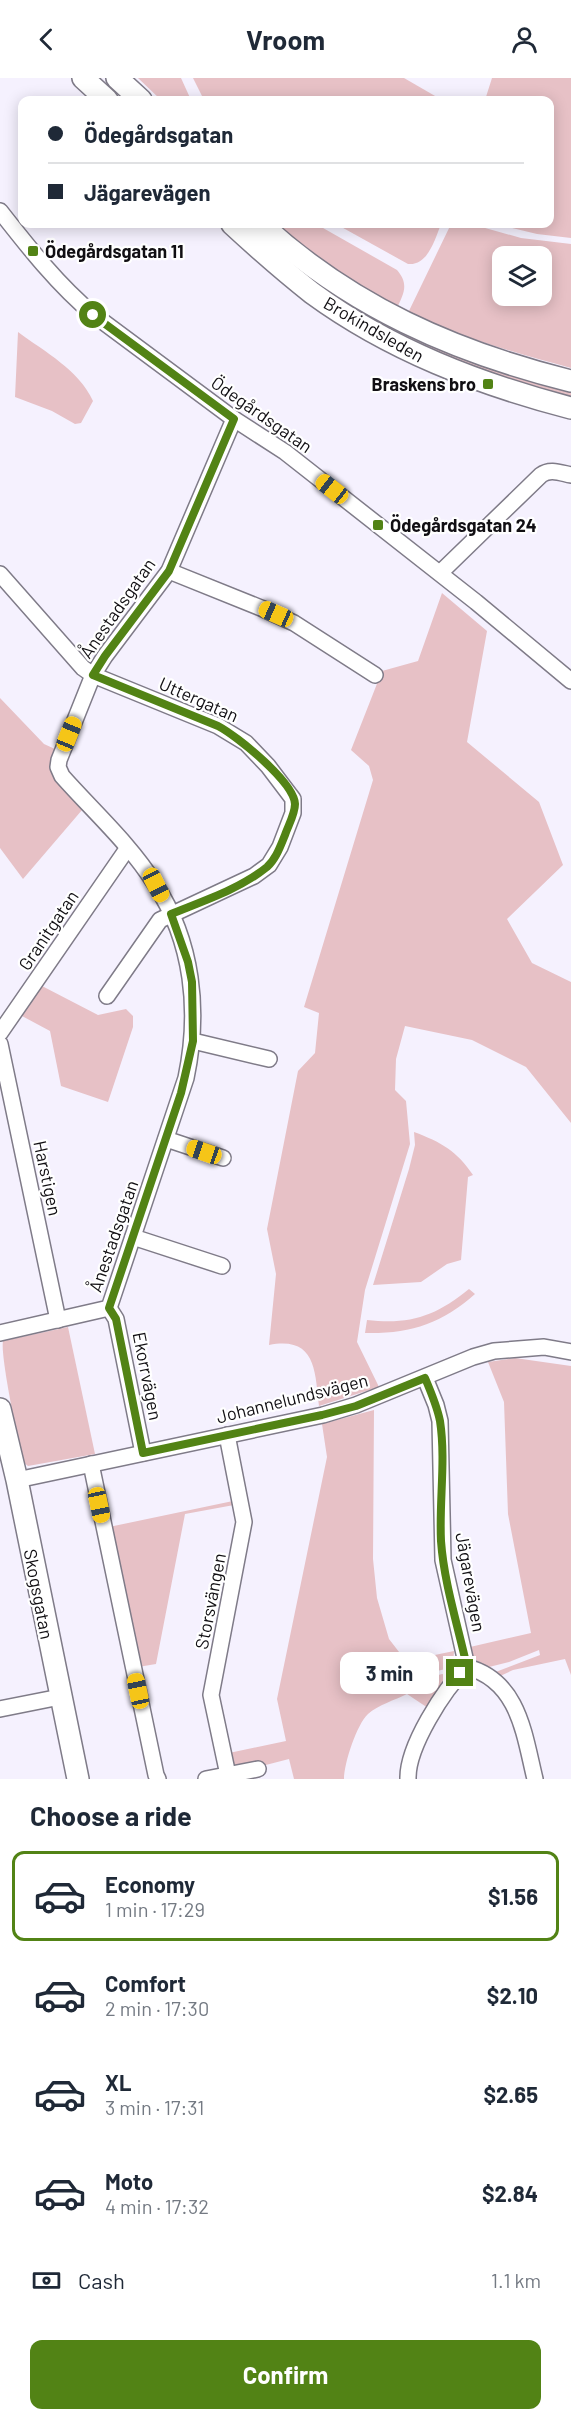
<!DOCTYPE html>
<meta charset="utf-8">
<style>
body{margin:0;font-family:Barlow,sans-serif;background:#f6f6f7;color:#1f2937;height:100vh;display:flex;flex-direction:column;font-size:22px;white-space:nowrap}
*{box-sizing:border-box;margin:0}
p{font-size:20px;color:#747a83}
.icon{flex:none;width:33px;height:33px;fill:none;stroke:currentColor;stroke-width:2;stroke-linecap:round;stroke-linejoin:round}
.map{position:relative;height:1701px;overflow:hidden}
.details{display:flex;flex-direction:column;background:#fff;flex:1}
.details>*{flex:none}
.guide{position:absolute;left:18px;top:18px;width:536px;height:132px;border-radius:12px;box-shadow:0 3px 15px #0003;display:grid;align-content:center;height:132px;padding:0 30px;background:#fff}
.buttons{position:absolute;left:492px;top:168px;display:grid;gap:12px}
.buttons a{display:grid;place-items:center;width:60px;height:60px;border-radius:12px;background:#fff;box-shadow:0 3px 15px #0003;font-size:30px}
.end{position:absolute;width:27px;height:27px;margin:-14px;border:8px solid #528315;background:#fff;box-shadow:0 0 0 3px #fff}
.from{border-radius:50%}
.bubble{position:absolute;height:42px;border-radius:12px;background:#fff;box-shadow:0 3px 15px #0003;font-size:20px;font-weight:700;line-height:42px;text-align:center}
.car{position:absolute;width:18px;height:36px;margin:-18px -9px;border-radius:8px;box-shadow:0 0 4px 2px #0007;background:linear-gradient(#f5c518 24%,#345 0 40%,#f5c518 0 76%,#345 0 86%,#f5c518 0)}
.guide b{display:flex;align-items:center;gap:21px;height:57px;font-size:22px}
.guide b+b{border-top:2px solid #e0e1e3}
.guide i{width:15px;height:15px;background:#1f2937}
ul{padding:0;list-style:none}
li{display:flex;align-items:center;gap:18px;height:90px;margin:0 12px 9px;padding:0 18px;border:3px solid transparent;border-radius:12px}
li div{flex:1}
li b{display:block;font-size:22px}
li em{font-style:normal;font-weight:700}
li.on{border-color:#528315}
li>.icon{width:54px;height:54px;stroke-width:1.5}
h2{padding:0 30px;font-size:27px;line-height:72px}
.pay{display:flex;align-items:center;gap:15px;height:66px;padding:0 30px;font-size:22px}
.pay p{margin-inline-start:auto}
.cta{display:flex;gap:12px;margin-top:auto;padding:12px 30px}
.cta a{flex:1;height:69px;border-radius:12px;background:#528315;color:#fff;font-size:24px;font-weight:700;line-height:69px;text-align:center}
header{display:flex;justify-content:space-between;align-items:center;height:78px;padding:0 30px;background:#fff;font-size:27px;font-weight:700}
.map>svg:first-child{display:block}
.green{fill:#e7c1c6;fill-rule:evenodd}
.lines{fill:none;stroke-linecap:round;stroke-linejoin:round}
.street-casing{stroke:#7f7b88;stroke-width:18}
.secondary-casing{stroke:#7f7b88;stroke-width:24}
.street{stroke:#fff;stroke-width:15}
.secondary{stroke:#fff;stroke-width:21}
.route{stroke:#528315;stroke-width:8}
.poi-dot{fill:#528315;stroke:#fff;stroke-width:2}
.labels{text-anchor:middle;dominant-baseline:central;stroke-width:4.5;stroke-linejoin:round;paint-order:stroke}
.poi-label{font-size:18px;font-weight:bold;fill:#110f13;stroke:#fff;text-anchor:start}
.street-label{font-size:18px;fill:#110f13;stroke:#fff}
</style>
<header><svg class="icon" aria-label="back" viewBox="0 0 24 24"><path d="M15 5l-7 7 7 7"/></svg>Vroom<svg class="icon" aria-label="person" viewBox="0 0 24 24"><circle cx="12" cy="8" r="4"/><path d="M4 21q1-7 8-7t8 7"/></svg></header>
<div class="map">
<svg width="571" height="1701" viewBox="0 0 571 1701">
<rect width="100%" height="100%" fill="#f5f1fe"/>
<!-- green -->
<g class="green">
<polygon points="138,0 181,0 191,22 161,22"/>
<polygon points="193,0 404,0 442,22 204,22"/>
<polygon points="492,0 571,0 571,160 537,156 495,146 549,146 549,22 485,22"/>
<path d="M275,146H316L397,192C409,206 404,215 397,230L330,188Z"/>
<path d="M336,146H441C435,161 428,188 408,186Z"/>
<path d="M451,146H471L521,160L571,166V290C515,275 461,259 408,235ZM502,178H542V218H502Z"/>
<polygon points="263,159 389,247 387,252 322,212"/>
<polygon points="400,252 480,287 571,313 571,321 505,303 396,258"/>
<path d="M18,254C45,274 79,292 93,323L81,345L75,346L52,333L15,319Z"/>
<path d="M442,515L487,553L467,664L539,724L563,787L507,841L532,885L571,904V1045L526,989L472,962L405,948L396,981L395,1012L406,1023L410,1066L365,1212L357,1264L379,1309L319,1328C315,1293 316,1258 269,1267L276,1196L267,1151L298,993L315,975L319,935L304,929L373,702L369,688L351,672L382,593L418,583Z"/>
<path d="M0,620L44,666L55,671C45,697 66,713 82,732L23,801L0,770Z"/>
<polygon points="42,908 98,937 126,931 133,938 133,949 108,1024 61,1008 50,953 22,938"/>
<path d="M414,1054C441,1064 457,1073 473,1097L468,1099L461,1182L447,1186L421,1204L373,1207L409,1091L415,1067Z"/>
<path d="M469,1211L475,1216C441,1246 410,1256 365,1255L367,1242C410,1247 436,1238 469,1211Z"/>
<path d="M68,1249L95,1376L28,1388L23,1384C18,1363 0,1277 3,1263Z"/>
<polygon points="515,1280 571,1288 571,1597 565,1581 513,1592 498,1599 493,1595 540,1577 539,1572 509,1584 485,1590 471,1577 470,1569 531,1555 508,1436 504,1324 488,1284"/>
<path d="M374,1332L373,1481L377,1520L389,1561L406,1583L454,1573L453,1589L406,1601L407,1606L442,1596L448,1597L428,1630L407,1616C395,1622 378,1627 368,1636C357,1646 344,1685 344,1701H294L289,1681L258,1689L233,1691L229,1675L286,1663L277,1621L327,1379L322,1346Z"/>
<polygon points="233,1423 234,1427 185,1436 156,1586 138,1589 109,1449"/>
</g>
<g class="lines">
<defs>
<g id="street">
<path d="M0,133C29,170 58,207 94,237L234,341L285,374L476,524L571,603"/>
<polyline points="169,493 261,530 294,545 375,597"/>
<path d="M440,495L541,397C550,390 561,395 571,397"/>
<polyline points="0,496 83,590 93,597 218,648 246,665 268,688 293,721 293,735 280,769 269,787 254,798 160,842 107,918"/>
<polyline points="0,955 127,771"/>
<polyline points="193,963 269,981"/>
<polyline points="0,966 58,1242"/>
<polyline points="166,1061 223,1080"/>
<polyline points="133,1159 222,1188"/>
<polyline points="109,1230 116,1241 143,1375"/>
<path d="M0,1255L109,1230L186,1000C200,933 193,864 155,806C130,766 93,733 62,698L58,689L59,682L93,597L105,578L169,493L234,341"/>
<polyline points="227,1357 244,1444 211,1617 228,1697"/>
<polyline points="91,1386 156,1697 158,1701"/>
<polyline points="17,1402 323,1337 356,1327 473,1279 494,1273 544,1269 571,1274"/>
<path d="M467,1589C519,1603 524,1656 535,1701"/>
<polyline points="0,1631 60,1619"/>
<polyline points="206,1701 258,1691"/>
<path d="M408,1701C407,1669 444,1611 467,1589L443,1482L440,1343L436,1327L425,1300"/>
</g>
<g id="secondary">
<polyline points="83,0 107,22"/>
<polyline points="117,0 141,22"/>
<path d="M232,146C258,170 284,193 312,215C390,272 479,306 571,330"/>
<path d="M261,146C350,228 454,274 571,303"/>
<polyline points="0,1331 17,1402 78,1701"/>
</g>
</defs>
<!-- street casing -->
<use href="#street" class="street-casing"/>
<!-- secondary casing -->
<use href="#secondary" class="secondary-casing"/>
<!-- street -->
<use href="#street" class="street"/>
<!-- secondary -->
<use href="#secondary" class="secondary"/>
</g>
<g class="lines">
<!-- route -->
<path class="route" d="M93,237L234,341L169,493L105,578L93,597L218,648C237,658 294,704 295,726C295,736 288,748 285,757C280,769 276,781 267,789C240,811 203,823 171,836L188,884L192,904L193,963L181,1015L109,1230L116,1241L143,1375L322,1337L356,1328L425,1300C431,1314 437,1328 440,1343C446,1382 439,1423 441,1463C444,1505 458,1548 467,1589L460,1595"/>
</g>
<!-- markers -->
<g class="poi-dot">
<rect x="27" y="167" width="12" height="12" rx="3"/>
<rect x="482" y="300" width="12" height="12" rx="3"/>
<rect x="372" y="441" width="12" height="12" rx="3"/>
</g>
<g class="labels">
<!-- poi labels -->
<g class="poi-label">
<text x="45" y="173">Ödegårdsgatan 11</text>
<text x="476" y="306" text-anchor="end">Braskens bro</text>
<text x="390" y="447">Ödegårdsgatan 24</text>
</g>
<!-- street labels -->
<g class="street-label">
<text transform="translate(374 251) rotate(30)">Brokindsleden</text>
<text transform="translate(262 336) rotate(35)">Ödegårdsgatan</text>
<text transform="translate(117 530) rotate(-55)">Ånestadsgatan</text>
<text transform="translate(199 621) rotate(24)">Uttergatan</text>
<text transform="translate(48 852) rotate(-56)">Granitgatan</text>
<text transform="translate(48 1100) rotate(78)">Harstigen</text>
<text transform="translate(113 1158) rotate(-71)">Ånestadsgatan</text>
<text transform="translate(148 1298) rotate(79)">Ekorrvägen</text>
<text transform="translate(292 1320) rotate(-14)">Johannelundsvägen</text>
<text transform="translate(471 1504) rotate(80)">Jägarevägen</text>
<text transform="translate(39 1516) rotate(79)">Skogsgatan</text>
<text transform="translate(210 1523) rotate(-79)">Storsvängen</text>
</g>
</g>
</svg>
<div class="buttons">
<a><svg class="icon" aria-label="layers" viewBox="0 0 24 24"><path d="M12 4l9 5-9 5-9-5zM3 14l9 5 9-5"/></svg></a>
</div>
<i class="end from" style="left:93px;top:237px"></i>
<i class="end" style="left:460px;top:1595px"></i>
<div class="bubble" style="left:340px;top:1574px;width:99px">3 min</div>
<i class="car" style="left:332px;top:411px;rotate:308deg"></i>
<i class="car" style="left:276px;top:536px;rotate:294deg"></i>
<i class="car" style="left:69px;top:656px;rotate:22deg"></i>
<i class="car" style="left:156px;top:807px;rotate:153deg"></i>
<i class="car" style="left:204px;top:1074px;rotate:289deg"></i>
<i class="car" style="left:99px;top:1427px;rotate:168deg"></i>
<i class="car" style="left:138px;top:1613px;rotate:348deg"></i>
<div class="guide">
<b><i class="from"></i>Ödegårdsgatan</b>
<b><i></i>Jägarevägen</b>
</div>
</div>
<section class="details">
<h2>Choose a ride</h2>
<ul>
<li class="on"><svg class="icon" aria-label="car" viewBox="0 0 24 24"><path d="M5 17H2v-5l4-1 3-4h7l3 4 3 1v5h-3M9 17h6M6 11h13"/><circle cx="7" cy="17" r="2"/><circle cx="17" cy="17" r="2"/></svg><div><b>Economy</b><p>1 min · 17:29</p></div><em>$1.56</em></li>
<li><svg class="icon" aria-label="car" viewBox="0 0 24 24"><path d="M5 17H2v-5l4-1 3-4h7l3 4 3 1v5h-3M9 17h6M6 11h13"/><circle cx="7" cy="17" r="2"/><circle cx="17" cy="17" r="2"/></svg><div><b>Comfort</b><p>2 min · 17:30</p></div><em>$2.10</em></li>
<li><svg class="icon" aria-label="car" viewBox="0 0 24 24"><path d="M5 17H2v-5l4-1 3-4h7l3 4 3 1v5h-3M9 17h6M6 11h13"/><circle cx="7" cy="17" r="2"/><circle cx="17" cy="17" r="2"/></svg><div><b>XL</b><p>3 min · 17:31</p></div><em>$2.65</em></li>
<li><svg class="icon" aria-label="car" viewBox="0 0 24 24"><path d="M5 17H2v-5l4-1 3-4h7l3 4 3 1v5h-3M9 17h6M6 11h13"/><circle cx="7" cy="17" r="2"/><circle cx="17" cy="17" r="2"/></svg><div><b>Moto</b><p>4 min · 17:32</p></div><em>$2.84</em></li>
</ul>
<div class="pay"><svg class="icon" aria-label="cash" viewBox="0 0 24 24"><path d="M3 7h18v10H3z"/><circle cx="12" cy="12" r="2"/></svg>Cash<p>1.1 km</p></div>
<div class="cta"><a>Confirm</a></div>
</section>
